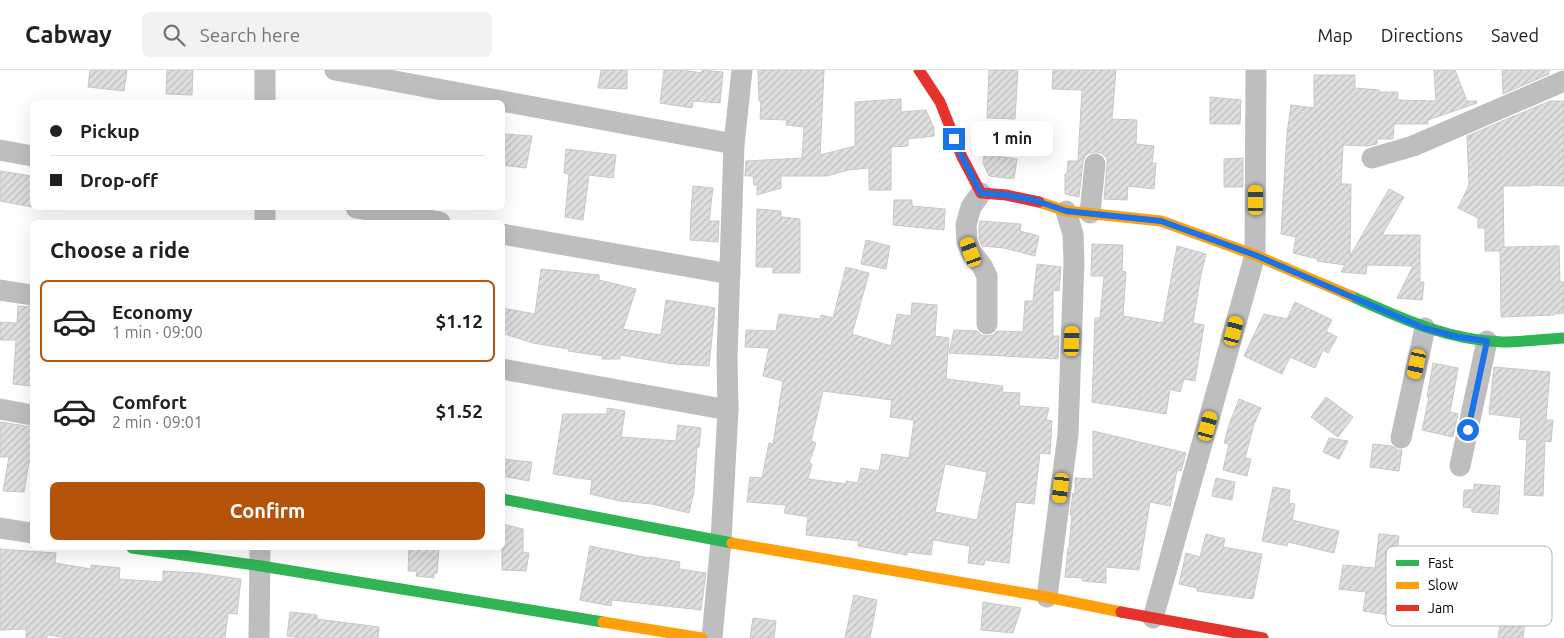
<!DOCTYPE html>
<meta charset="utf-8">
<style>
body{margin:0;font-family:Ubuntu,sans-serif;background:#f2f2f2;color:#202124;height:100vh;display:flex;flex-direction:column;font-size:19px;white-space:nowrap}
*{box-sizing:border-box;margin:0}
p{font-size:16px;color:#757577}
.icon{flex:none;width:28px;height:28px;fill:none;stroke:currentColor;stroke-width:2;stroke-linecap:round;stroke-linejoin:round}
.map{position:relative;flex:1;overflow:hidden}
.panel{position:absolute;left:30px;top:150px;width:475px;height:330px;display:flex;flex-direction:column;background:#fff;border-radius:8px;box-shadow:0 5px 20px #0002}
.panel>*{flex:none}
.hud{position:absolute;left:30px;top:30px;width:475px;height:110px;border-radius:8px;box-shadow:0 5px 20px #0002;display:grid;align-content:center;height:110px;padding:0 20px;background:#fff}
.end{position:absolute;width:22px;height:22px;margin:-11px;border:6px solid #1a73e8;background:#fff;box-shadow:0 0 0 2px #fff}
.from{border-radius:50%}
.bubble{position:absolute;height:35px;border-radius:8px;background:#fff;box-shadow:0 5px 20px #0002;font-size:16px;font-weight:700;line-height:35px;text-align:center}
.car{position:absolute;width:15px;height:30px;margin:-15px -8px;border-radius:6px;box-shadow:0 0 4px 1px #0007;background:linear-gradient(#f5c518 24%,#345 0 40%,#f5c518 0 76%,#345 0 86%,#f5c518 0)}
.hud b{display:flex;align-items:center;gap:18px;height:48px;font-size:19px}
.hud b+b{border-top:1px solid #e0e0e0}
.hud i{width:12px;height:12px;background:#202124}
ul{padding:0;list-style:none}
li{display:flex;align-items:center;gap:15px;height:82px;margin:0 10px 8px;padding:0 10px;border:2px solid transparent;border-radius:8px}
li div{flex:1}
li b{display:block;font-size:19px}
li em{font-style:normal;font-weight:700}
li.current{border-color:#b45309}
li>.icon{width:45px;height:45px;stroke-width:1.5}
h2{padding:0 20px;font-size:22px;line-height:60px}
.button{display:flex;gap:10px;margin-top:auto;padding:10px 20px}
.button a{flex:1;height:58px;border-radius:8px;background:#b45309;color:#fff;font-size:20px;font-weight:700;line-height:58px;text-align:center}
header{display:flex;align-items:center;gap:30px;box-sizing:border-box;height:70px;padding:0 25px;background:#fff;border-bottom:1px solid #e0e0e0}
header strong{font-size:24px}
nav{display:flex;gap:28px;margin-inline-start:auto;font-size:18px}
.search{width:350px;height:45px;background:#f2f2f2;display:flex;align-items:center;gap:12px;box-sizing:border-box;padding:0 18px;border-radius:8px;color:#757577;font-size:19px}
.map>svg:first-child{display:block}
.building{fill:url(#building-hatch);stroke:#c7c7c7;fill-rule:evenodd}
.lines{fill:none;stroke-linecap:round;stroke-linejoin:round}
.street{stroke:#bebebe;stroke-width:21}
.fast{stroke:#30b455;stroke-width:11}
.slow{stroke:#ff9f0a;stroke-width:11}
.jam{stroke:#e5322d;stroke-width:11}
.route{stroke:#1a73e8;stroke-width:6}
.key{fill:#fff;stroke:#b2b2b2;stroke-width:1}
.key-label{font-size:14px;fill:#000}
</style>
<header>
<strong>Cabway</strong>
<div class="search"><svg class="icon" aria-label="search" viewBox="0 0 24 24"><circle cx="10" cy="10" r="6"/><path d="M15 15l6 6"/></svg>Search here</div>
<nav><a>Map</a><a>Directions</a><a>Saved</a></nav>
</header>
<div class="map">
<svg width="1564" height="568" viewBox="0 0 1564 568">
<defs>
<pattern id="building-hatch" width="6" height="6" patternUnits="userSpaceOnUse" patternTransform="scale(1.25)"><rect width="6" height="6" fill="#dfdfdf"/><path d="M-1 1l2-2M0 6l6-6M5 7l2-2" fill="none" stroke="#bebebe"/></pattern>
</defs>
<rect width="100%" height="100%" fill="#fff"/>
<!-- building -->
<g class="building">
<polygon points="90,0 127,0 124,21 88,17"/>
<polygon points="167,0 193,0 192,25 166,24"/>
<polygon points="601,0 627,0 627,19 598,18"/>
<polygon points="664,0 683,0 702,3 702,0 723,2 720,33 693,31 692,38 660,33"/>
<polygon points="758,0 824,0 820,85 855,76 855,32 901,29 901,42 926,40 934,58 934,66 908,69 908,76 891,77 891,120 869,120 869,98 848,100 827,106 781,106 781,118 757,125 757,115 754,115 753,106 745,106 746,91 802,88 804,57 786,55 787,50 760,49 761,31 759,31"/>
<polygon points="989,0 1018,0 1015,49 987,48"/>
<polygon points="1053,0 1116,0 1112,49 1137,50 1136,74 1154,76 1152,93 1156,93 1154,119 1128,116 1127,130 1104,129 1107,95 1107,89 1103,84 1096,82 1089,83 1085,86 1083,92 1079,127 1065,124 1065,104 1067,104 1068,91 1078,91 1082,20 1052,19"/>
<polygon points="1434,0 1455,0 1467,31 1477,31 1477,33 1428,50 1428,54 1394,54 1393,69 1377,69 1377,74 1368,76 1343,75 1341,114 1351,114 1350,186 1389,119 1404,127 1382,165 1420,165 1420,212 1424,212 1422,230 1397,228 1413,196 1367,195 1366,204 1341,202 1345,195 1317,191 1318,189 1293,183 1296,167 1281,164 1287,64 1291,35 1314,38 1314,5 1355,5 1355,18 1379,20 1379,22 1398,22 1397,30 1436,31"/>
<polygon points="1502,0 1549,0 1549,4 1503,24"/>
<polygon points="1210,27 1241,30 1240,54 1210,54"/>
<polygon points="1550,31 1564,31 1564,116 1531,115 1531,116 1503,116 1504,177 1559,176 1560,212 1564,212 1564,243 1554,244 1554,245 1501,247 1500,181 1485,181 1485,158 1478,158 1478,148 1458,138 1469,115 1467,66"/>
<polygon points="505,64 532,66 526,98 502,95"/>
<polygon points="566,79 616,85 613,108 589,105 583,150 565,147 569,104 564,103"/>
<polygon points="984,84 1017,89 1014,109 989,106 983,93"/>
<polygon points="1243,88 1243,117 1224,117 1224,89"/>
<polygon points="0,101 32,106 32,137 0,131"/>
<polygon points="693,116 713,118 709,151 719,151 718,172 690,170 691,142"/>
<polygon points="894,130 912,130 912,136 945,139 944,160 893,155"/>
<polygon points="757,139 781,141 781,147 800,149 800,203 773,203 773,197 756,197"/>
<polygon points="980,151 1021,154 1020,161 1039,166 1035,186 1004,178 982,176 979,168 979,156"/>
<polygon points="866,170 890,176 886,199 861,194"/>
<polygon points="1092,174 1123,175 1122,201 1126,202 1123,246 1163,253 1177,176 1206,184 1201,204 1193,253 1204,255 1195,311 1184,309 1180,322 1170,319 1166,344 1092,332 1095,248 1100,248 1104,206 1091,206"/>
<polygon points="1037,194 1061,197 1059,221 1053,220 1053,266 1059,266 1058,289 949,283 954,260 977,261 981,265 987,266 993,265 997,261 1023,262 1025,231 1033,231"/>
<path d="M846,197L869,203L852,264L891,276L897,244L911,246L912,233L937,235L935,266L949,268L946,309L1003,316L1002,322L1020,323L1019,336L1049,338L1046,350L1052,351L1050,384L1040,383L1034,434L1016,432L1009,493L985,490L984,495L968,493L970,476L933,470L931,485L907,482V485L858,476L859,471L806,465L808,447L784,443L786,435L747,432L750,407L762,408L769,373L773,374L783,311L763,306L769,278L745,277L746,260L776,261L779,244L820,249L821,245L833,248ZM823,321L892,330L890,347L914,350L909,388L882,384L879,401L861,398L858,413L846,411V414L808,409L812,394L809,393L816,373L811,371ZM945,394L987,402L977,450L935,442Z"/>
<polygon points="541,199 599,205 599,210 636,219 623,259 661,265 666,230 715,238 709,296 674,294 620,285 620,289 602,289 603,286 568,281 569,279 533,273 502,263 502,238 535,244"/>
<polygon points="1295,232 1332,250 1326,261 1337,267 1328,283 1323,280 1315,298 1290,287 1282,304 1244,286 1264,244 1287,249"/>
<polygon points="18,236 32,237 32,316 13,314 16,270 0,270 0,252 17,253"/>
<polygon points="1433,293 1458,298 1450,342 1458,344 1453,367 1422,360 1429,327 1427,327"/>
<polygon points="1494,297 1550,302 1546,350 1553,350 1551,372 1545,371 1543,426 1524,425 1527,370 1519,369 1521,348 1489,344"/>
<polygon points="1326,327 1353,347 1338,367 1311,347"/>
<polygon points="1239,329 1261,338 1254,354 1245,388 1251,389 1247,406 1223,400 1229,374 1224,373 1229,355"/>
<polygon points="607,338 625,341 621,367 676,371 678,355 701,358 699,377 697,377 694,421 689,443 652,434 620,431 590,424 592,410 553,404 563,344 607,344"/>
<polygon points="0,352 32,357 32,392 29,392 24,422 3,421 9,387 0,387"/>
<polygon points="1093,361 1186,383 1181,401 1177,400 1170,436 1150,432 1139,500 1106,497 1106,513 1082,511 1082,508 1065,507 1068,478 1069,478 1072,445 1070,445 1073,423 1075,424 1075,408 1093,409"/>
<polygon points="1329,368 1348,371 1339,389 1323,382"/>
<polygon points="1373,374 1392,376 1398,380 1402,380 1399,401 1370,397"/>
<polygon points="502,389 532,392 529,411 502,406"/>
<polygon points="1216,408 1235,412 1232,430 1212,426"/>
<polygon points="1474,414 1500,416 1498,444 1472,442 1472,438 1463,437 1464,420 1474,420"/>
<polygon points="1273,417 1290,420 1289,433 1295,434 1292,450 1339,461 1334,483 1288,472 1287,476 1262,471"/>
<polygon points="502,454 523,459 523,482 529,483 526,501 502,500"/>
<polygon points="1206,464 1225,469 1223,477 1262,484 1253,529 1197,521 1197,518 1179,514 1186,483 1200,487"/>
<polygon points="1379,464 1399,466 1394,503 1416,507 1409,548 1363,541 1366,522 1339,519 1343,495 1375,498"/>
<polygon points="590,476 649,488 649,487 680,492 679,499 706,503 701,540 612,530 611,536 580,530"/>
<polygon points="409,478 439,478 437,503 434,503 434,508 416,506 417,501 408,501"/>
<polygon points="0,479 56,483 55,493 91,499 91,495 120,498 119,509 163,512 163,501 198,503 241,509 237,544 228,543 225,568 69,568 47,565 47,568 26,568 26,559 0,560"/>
<polygon points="1461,511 1508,516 1507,526 1514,527 1513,533 1527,535 1523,568 1498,568 1501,550 1457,545"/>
<polygon points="854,525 877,530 870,568 845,568"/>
<polygon points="983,532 1021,538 1013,563 981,560"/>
<polygon points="290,542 317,545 317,549 379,557 378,568 303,568 287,566"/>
<polygon points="753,548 776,551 774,568 750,568"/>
</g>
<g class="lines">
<!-- street -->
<g class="street">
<polyline points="265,0 265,32"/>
<polyline points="335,0 734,74"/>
<polyline points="0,80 32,86"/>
<polyline points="1372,88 1413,76 1564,11"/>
<polyline points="981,123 971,137 966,155 967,171 971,182 982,196 987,206 987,254"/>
<polyline points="356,138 440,152"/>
<polyline points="1090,143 1095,94"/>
<polyline points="265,152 265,138"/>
<polyline points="502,164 730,204"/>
<polyline points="0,220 32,225"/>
<polyline points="502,299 728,340"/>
<polyline points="0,339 32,345"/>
<polyline points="1401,368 1425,258"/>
<polyline points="1460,396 1487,271"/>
<polyline points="0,458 32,463"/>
<polyline points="1047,527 1068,364 1074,192 1073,164 1066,141"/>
<polyline points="1153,548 1255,185 1256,0"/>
<polyline points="259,568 260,478"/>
<polyline points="712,568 721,471 728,340 727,288 734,74 742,0"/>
</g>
<!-- fast -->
<g class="fast">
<path d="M1351,226C1401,248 1446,270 1502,272C1523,272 1544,269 1564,268"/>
<polyline points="502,429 732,473"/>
<polyline points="132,478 261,496 603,552"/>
</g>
<!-- slow -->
<g class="slow">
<polyline points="1039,132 1066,141 1161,151 1255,185 1351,226"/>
<polyline points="732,473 1047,527 1121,542"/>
<polyline points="603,552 702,568"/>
</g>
<!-- jam -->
<g class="jam">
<polyline points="919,0 940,32 962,87 981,123 1006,125 1039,132"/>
<polyline points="1121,542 1263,568"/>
</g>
</g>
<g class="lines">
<!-- route -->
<polyline class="route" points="954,69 962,87 981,123 1006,125 1034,130 1066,141 1161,151 1255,185 1424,258 1458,267 1487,271 1468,360"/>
</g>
<!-- legend -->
<rect x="1386" y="476" width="166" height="80" rx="8" class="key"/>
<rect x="1396" y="490" width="23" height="6" fill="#30b455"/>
<rect x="1396" y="512" width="23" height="7" fill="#ff9f0a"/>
<rect x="1396" y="535" width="23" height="6" fill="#e5322d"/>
<g class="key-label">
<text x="1428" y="498">Fast</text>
<text x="1428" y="520">Slow</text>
<text x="1428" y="543">Jam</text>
</g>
</svg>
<i class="end from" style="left:1468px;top:360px"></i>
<i class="end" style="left:954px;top:69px"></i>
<div class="bubble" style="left:971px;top:51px;width:82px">1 min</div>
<i class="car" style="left:1256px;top:130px;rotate:0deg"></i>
<i class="car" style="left:971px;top:182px;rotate:340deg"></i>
<i class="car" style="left:1234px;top:261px;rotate:15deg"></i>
<i class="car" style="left:1072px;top:271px;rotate:2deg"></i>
<i class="car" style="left:1417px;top:294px;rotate:192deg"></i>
<i class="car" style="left:1208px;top:356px;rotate:15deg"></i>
<i class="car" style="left:1061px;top:418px;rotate:187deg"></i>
<div class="hud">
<b><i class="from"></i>Pickup</b>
<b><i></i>Drop-off</b>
</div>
<section class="panel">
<h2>Choose a ride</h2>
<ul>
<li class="current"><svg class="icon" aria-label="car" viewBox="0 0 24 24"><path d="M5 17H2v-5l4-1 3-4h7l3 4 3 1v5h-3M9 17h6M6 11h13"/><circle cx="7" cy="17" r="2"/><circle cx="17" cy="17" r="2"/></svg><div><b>Economy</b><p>1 min · 09:00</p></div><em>$1.12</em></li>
<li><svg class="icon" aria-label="car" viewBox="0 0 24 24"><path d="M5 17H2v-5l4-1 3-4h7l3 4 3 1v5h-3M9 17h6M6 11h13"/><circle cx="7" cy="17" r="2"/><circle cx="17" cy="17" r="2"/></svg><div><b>Comfort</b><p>2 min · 09:01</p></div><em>$1.52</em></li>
</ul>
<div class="button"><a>Confirm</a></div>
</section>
</div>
